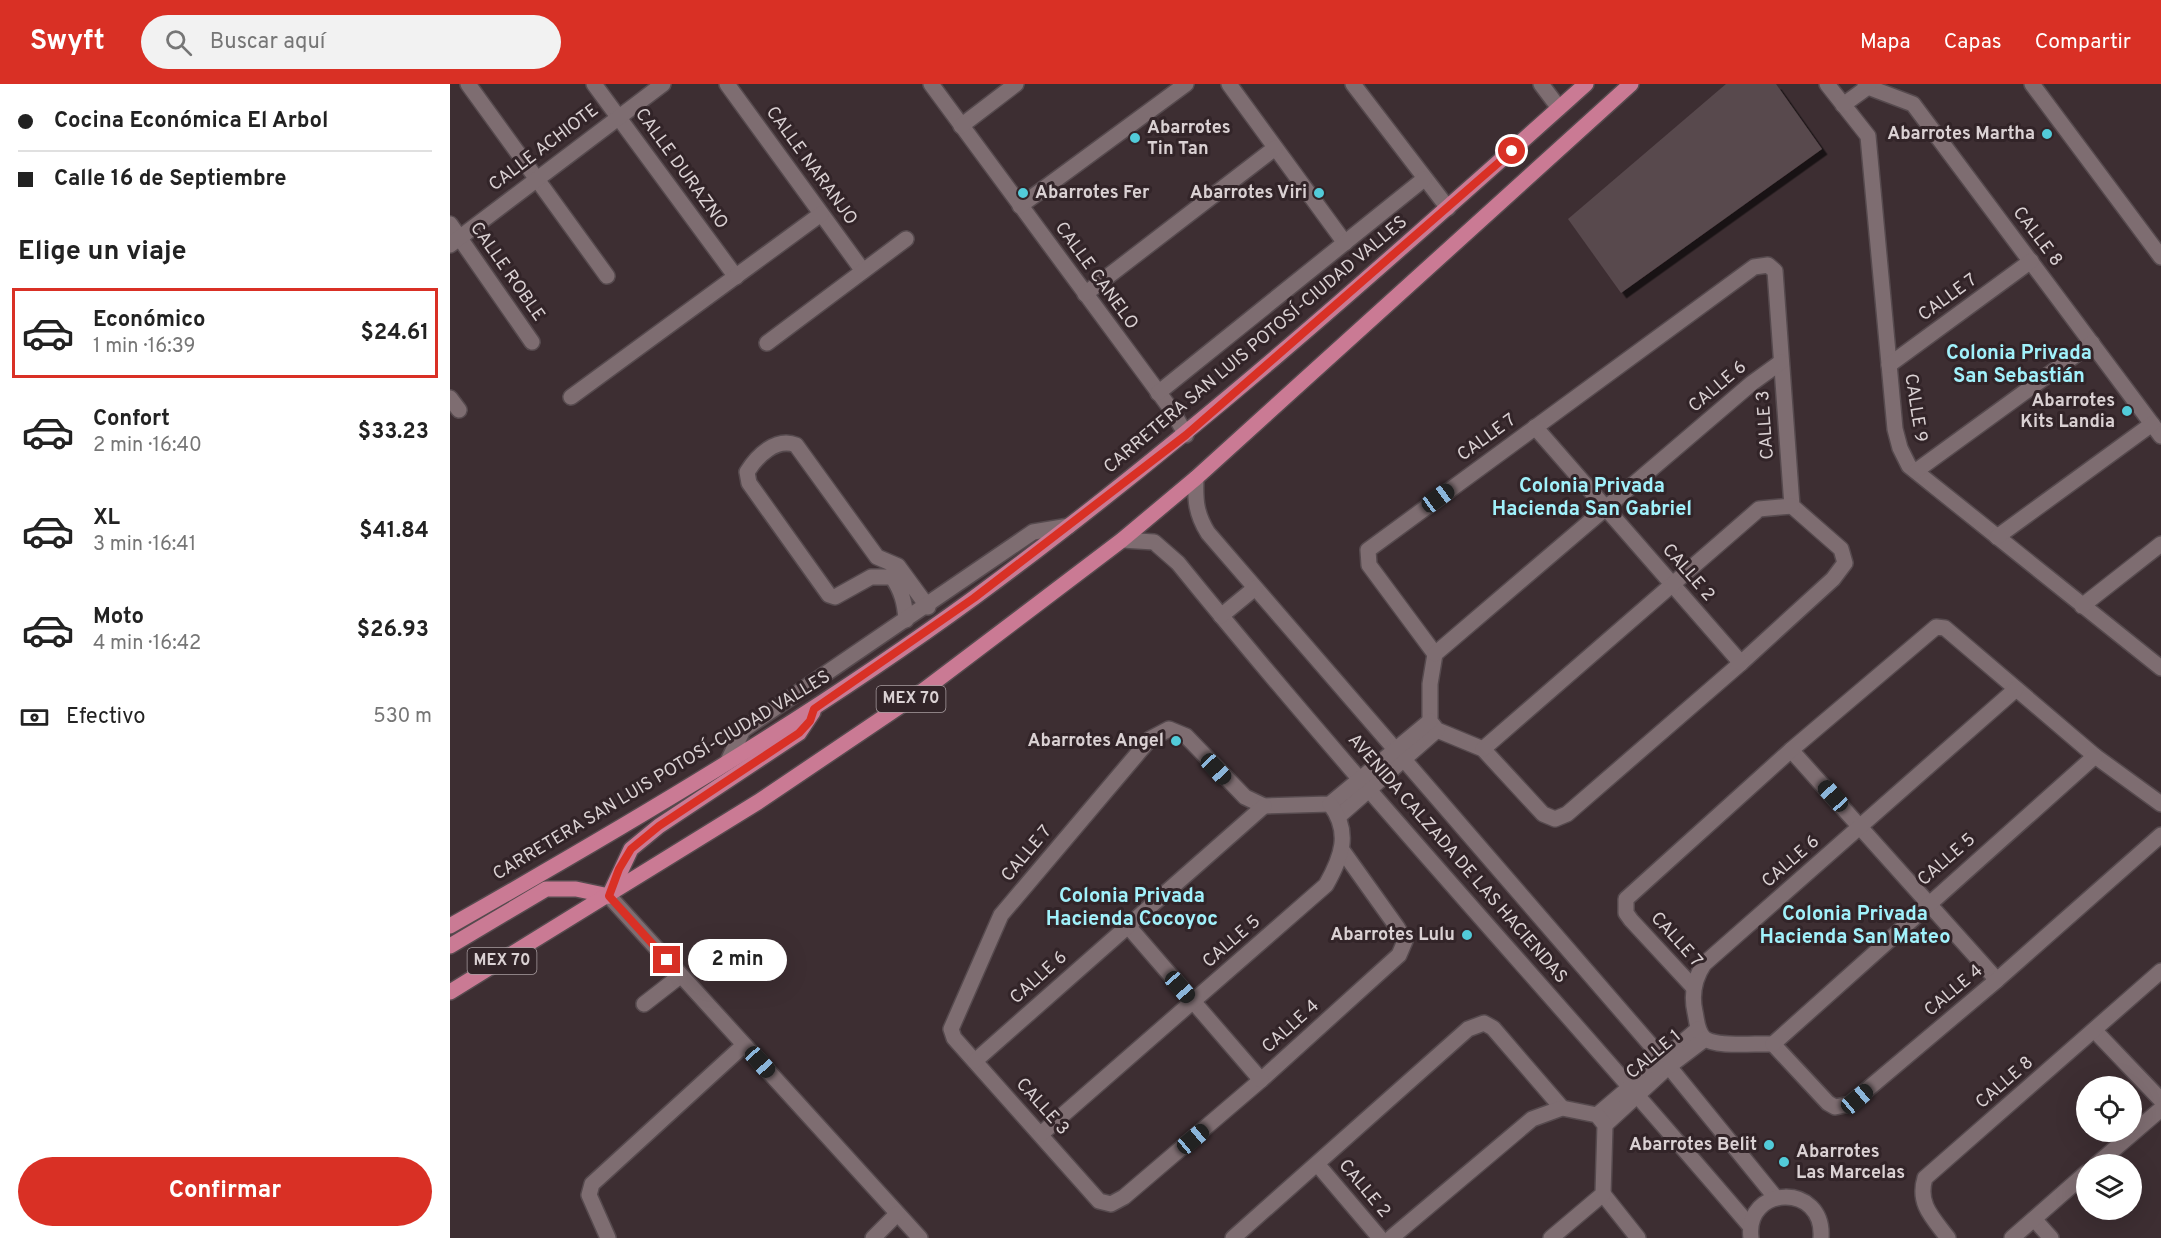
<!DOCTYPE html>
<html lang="es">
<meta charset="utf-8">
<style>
body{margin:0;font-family:Overpass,sans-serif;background:#f2f2f2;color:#222;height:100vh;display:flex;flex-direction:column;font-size:22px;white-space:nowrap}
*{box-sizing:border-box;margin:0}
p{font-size:20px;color:#767676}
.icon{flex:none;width:33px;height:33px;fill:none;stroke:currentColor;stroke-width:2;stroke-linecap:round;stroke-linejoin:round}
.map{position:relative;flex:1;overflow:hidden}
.drawer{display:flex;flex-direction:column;background:#fff;width:450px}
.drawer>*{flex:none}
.banner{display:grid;align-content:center;height:132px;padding:0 18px;background:#fff}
.controls{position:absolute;left:1626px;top:992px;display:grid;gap:12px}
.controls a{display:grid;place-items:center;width:66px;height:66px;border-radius:50%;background:#fff;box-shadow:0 6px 24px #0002;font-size:30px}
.end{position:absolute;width:27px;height:27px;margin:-14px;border:8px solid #d93025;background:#fff;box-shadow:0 0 0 3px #fff}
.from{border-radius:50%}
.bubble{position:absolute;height:42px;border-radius:21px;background:#fff;box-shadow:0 6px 24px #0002;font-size:20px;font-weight:700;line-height:42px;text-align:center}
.car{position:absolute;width:18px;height:36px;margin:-18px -9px;border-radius:8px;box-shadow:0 0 4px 2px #0007;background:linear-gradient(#222 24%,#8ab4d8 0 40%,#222 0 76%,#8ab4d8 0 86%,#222 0)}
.banner b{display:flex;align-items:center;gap:21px;height:57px;font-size:22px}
.banner b+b{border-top:2px solid #e0e0e0}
.banner i{width:15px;height:15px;background:#222}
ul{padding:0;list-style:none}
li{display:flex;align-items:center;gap:18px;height:90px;margin:0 12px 9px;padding:0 6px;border:3px solid transparent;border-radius:0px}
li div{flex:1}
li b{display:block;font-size:22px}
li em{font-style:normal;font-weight:700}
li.active{border-color:#d93025}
li>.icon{width:54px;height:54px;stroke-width:1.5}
h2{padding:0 18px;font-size:27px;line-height:72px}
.pay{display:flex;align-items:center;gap:15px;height:66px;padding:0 18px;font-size:22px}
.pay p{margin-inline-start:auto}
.action{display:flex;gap:12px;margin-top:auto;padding:12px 18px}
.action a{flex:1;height:69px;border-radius:36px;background:#d93025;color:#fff;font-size:24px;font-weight:700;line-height:69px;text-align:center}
header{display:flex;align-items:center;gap:36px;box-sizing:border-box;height:84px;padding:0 30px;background:#d93025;color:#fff}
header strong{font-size:28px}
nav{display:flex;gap:33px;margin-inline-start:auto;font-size:21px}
.search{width:420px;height:54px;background:#f2f2f2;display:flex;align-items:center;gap:15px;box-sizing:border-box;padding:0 21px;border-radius:33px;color:#767676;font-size:22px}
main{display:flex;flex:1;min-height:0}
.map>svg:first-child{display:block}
.building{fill:#58494d;filter:url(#shadow)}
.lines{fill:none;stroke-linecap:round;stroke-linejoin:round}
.minor-casing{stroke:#564a4e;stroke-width:18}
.major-casing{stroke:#564a4e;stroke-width:18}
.minor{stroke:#7e6d71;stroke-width:15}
.major{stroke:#ca7a94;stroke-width:15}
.route{stroke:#d93025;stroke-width:8}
.poi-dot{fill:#52cbd9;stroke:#322428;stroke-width:2}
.labels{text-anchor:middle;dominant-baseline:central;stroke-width:6;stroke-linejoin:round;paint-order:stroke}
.shield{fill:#322428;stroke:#a89da0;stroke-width:1.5}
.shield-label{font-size:16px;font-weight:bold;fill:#dad1d3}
.poi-label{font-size:18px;font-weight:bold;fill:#dad1d3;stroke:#322428;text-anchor:end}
.street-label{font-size:18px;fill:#dad1d3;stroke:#322428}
.neighbourhood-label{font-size:20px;font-weight:bold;fill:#a0f1fb;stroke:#322428}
</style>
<header>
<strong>Swyft</strong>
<div class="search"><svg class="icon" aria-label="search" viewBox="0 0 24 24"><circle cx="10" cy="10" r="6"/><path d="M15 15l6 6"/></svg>Buscar aquí</div>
<nav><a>Mapa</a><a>Capas</a><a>Compartir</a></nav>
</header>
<main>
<section class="drawer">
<div class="banner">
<b><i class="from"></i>Cocina Económica El Arbol</b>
<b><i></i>Calle 16 de Septiembre</b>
</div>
<h2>Elige un viaje</h2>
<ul>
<li class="active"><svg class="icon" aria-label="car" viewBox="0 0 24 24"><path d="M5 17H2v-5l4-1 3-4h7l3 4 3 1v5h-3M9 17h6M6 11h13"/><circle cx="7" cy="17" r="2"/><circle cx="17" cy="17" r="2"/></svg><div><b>Económico</b><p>1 min · 16:39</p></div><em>$24.61</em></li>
<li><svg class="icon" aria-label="car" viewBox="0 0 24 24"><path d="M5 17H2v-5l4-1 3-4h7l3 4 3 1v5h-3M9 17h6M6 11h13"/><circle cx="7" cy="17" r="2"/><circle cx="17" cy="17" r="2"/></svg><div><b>Confort</b><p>2 min · 16:40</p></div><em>$33.23</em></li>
<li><svg class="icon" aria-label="car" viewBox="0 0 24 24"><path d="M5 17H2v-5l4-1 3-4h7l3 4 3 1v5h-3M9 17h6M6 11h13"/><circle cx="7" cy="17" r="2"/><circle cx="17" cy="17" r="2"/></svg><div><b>XL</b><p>3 min · 16:41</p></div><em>$41.84</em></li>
<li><svg class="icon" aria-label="car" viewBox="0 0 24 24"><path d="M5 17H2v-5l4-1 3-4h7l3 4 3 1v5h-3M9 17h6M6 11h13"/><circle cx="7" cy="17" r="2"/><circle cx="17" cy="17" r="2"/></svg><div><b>Moto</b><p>4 min · 16:42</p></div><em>$26.93</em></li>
</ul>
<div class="pay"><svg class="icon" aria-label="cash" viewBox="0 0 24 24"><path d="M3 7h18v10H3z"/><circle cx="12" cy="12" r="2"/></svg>Efectivo<p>530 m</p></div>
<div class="action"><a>Confirmar</a></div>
</section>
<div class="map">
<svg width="1711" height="1154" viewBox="0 0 1711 1154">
<defs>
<filter id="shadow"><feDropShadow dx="5.5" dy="5.5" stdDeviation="0" flood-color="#0009"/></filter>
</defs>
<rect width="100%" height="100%" fill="#3d2e32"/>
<!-- building -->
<polygon class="building" points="1276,0 1326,0 1372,65 1171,209 1118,135"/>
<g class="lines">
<defs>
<g id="minor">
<polyline points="18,0 157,192"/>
<polyline points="144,0 286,193"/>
<polyline points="277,0 413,187"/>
<polyline points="481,0 723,328 736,351"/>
<polyline points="779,0 895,159"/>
<polyline points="903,0 998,124"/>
<polyline points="1091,0 1109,24"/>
<polyline points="1377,0 1418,52 1445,345 1450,364 1459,382 1711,584"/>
<polyline points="1415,0 1418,3 1463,20 1711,352"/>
<polyline points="1582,0 1711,173"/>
<polyline points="1393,21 1418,3"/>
<polyline points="511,42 566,0"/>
<polyline points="570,122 736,0"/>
<polyline points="0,140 82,258"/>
<polyline points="0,161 213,0"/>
<polygon points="1318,181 1325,187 1342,422 1391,465 1395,479 1383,495 1291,579 1117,730 1105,735 1093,730 1033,665 987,646 980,637 980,600 985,570 919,481 918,466 1304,183"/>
<polyline points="635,210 825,64"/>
<polyline points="317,259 456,155"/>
<polyline points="1439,281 1581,177"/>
<polyline points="708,309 974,95"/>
<polyline points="121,313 371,130"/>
<polyline points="0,314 9,326"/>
<polyline points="1085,343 1291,579"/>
<polyline points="1466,387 1642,259"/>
<path d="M746,394C745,416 746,430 758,449L1212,974L1326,1114"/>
<polyline points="1547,453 1702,340"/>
<path d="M672,456L704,458L728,479C912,706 1111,920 1300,1142"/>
<polyline points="1632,522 1711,460"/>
<polyline points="771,532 805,504"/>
<path d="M456,536C455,520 452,507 442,493H421L385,513L379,511L299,399L297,388C307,372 326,353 346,361L427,473L448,482L478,523"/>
<polyline points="985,570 1302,299 1331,278"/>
<polyline points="1033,665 1309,425 1342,422"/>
<polyline points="1341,666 1547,896"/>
<polyline points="277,679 293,646 583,448 619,442"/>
<polyline points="889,732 987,646"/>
<polyline points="892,766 947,843 955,857 949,871 811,996 674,1113 661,1120 649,1117 504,954 501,945 551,831 700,655 719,645 736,652 795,713 814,722 880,720 980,637"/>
<polyline points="159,812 470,1154"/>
<polyline points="678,842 811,996"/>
<polyline points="1244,904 1181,836 1176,829 1176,815 1341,666 1486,543 1495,544 1645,672 1711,720"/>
<polyline points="194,920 230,892"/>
<polyline points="1645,947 1711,1016"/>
<path d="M1323,960C1306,959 1266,964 1254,954C1247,947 1247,937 1245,928C1241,910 1244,895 1254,880L1566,605"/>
<polyline points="1323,960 1378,1019 1385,1023 1400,1020 1547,896 1711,751"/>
<polyline points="1323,960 1645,672"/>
<polyline points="525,977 814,722"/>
<polyline points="1147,1031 1248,945"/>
<polyline points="1155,1041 1218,983 1255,955"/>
<path d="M591,1050L876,801C892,773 901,748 880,720"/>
<polyline points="1647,1080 1711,1025"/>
<polyline points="868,1081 930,1154"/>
<polyline points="1153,1110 1188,1154"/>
<polyline points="1584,1135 1601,1154"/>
<polyline points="158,1154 139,1111 142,1100 294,961"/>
<polyline points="423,1154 447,1130"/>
<polyline points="783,1154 1018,945 1034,939 1043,944 1112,1024"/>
<polyline points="941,1154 1082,1035 1112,1024 1147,1031 1155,1041 1153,1110 1101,1154"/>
<path d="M1301,1154C1294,1101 1375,1098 1371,1154"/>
<path d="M1498,1154C1483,1134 1467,1120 1475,1094L1711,887"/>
<polyline points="1562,1154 1636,1089"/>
</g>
<g id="major">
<polyline points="159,812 181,765 209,742 349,649 363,628"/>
<path d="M0,842C179,740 358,635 525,513C740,355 938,177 1136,0"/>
<polyline points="0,862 96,805 126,805 159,812"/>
<polyline points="0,908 308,718 474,606 672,456 746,394 1181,0"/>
</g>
</defs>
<!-- minor casing -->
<use href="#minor" class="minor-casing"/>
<!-- major casing -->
<use href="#major" class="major-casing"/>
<!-- minor -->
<use href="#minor" class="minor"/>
<!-- major -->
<use href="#major" class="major"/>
</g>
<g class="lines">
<!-- route -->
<polyline class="route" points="217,876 159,812 169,785 181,765 209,742 349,649 360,637 364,625 524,514 736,351 1062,67"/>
</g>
<!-- markers -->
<g class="poi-dot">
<circle cx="1597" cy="50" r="6"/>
<circle cx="685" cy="54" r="6"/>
<circle cx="573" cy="109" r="6"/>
<circle cx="869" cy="109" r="6"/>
<circle cx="1677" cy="327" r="6"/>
<circle cx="726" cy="657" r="6"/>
<circle cx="1017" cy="851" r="6"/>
<circle cx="1319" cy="1061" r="6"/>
<circle cx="1334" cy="1078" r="6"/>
</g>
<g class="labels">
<!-- shield labels -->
<g class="shield">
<rect x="426.5" y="602" width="69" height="26" rx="4.5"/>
<rect x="17.5" y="864" width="69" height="26" rx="4.5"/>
</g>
<g class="shield-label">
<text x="461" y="615">MEX 70</text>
<text x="52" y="877">MEX 70</text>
</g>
<!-- poi labels -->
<g class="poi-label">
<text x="697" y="44" text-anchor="start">Abarrotes<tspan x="697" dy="21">Tin Tan</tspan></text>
<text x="1585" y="50">Abarrotes Martha</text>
<text x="585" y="109" text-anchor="start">Abarrotes Fer</text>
<text x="857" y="109">Abarrotes Viri</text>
<text x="1665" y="317">Abarrotes<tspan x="1665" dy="21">Kits Landia</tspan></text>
<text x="714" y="657">Abarrotes Angel</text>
<text x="1005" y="851">Abarrotes Lulu</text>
<text x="1307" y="1061">Abarrotes Belit</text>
<text x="1346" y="1068" text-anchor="start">Abarrotes<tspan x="1346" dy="21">Las Marcelas</tspan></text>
</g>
<!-- street labels -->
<g class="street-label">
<text transform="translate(94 64) rotate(-37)">CALLE ACHIOTE</text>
<text transform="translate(361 82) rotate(54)">CALLE NARANJO</text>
<text transform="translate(231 85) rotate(54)">CALLE DURAZNO</text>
<text transform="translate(1587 153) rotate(53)">CALLE 8</text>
<text transform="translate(57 188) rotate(55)">CALLE ROBLE</text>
<text transform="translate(646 192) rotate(54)">CALLE CANELO</text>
<text transform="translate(1498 214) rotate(-36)">CALLE 7</text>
<text transform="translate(806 261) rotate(-40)">CARRETERA SAN LUIS POTOSÍ-CIUDAD VALLES</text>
<text transform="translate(1268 303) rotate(-40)">CALLE 6</text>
<text transform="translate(1465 324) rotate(81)">CALLE 9</text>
<text transform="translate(1316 341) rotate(-94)">CALLE 3</text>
<text transform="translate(1037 354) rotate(-36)">CALLE 7</text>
<text transform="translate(1238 489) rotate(49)">CALLE 2</text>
<text transform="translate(212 692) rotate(-31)">CARRETERA SAN LUIS POTOSÍ-CIUDAD VALLES</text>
<text transform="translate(577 770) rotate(-50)">CALLE 7</text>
<text transform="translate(1007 775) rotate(49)">AVENIDA CALZADA DE LAS HACIENDAS</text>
<text transform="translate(1497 776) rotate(-41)">CALLE 5</text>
<text transform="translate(1341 778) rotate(-41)">CALLE 6</text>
<text transform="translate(1226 856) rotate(48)">CALLE 7</text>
<text transform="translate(782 858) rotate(-41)">CALLE 5</text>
<text transform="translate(589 894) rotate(-42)">CALLE 6</text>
<text transform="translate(1504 907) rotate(-40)">CALLE 4</text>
<text transform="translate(841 943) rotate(-42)">CALLE 4</text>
<text transform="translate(1204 971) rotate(-40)">CALLE 1</text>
<text transform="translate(1555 999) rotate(-41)">CALLE 8</text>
<text transform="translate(592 1023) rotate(48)">CALLE 3</text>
<text transform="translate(914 1105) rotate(50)">CALLE 2</text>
</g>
<!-- neighbourhood labels -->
<g class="neighbourhood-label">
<text x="1569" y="270">Colonia Privada<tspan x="1569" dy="23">San Sebastián</tspan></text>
<text x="1142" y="403">Colonia Privada<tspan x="1142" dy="23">Hacienda San Gabriel</tspan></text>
<text x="682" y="813">Colonia Privada<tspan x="682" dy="23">Hacienda Cocoyoc</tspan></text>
<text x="1405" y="831">Colonia Privada<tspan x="1405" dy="23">Hacienda San Mateo</tspan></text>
</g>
</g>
</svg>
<div class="controls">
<a><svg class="icon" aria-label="locate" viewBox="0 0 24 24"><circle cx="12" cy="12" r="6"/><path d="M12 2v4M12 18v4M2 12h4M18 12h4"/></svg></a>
<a><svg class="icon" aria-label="layers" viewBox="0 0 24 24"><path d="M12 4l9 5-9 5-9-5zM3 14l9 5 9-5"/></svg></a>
</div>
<i class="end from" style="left:1062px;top:67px"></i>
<i class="end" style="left:217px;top:876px"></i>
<div class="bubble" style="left:238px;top:855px;width:99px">2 min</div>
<i class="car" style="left:988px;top:414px;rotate:54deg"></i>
<i class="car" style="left:766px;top:685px;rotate:137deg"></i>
<i class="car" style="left:1383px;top:712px;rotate:318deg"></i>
<i class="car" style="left:730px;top:903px;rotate:139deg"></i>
<i class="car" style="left:310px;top:978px;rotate:138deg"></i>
<i class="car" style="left:1407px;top:1015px;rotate:50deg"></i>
<i class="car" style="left:743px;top:1055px;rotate:50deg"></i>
</div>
</main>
